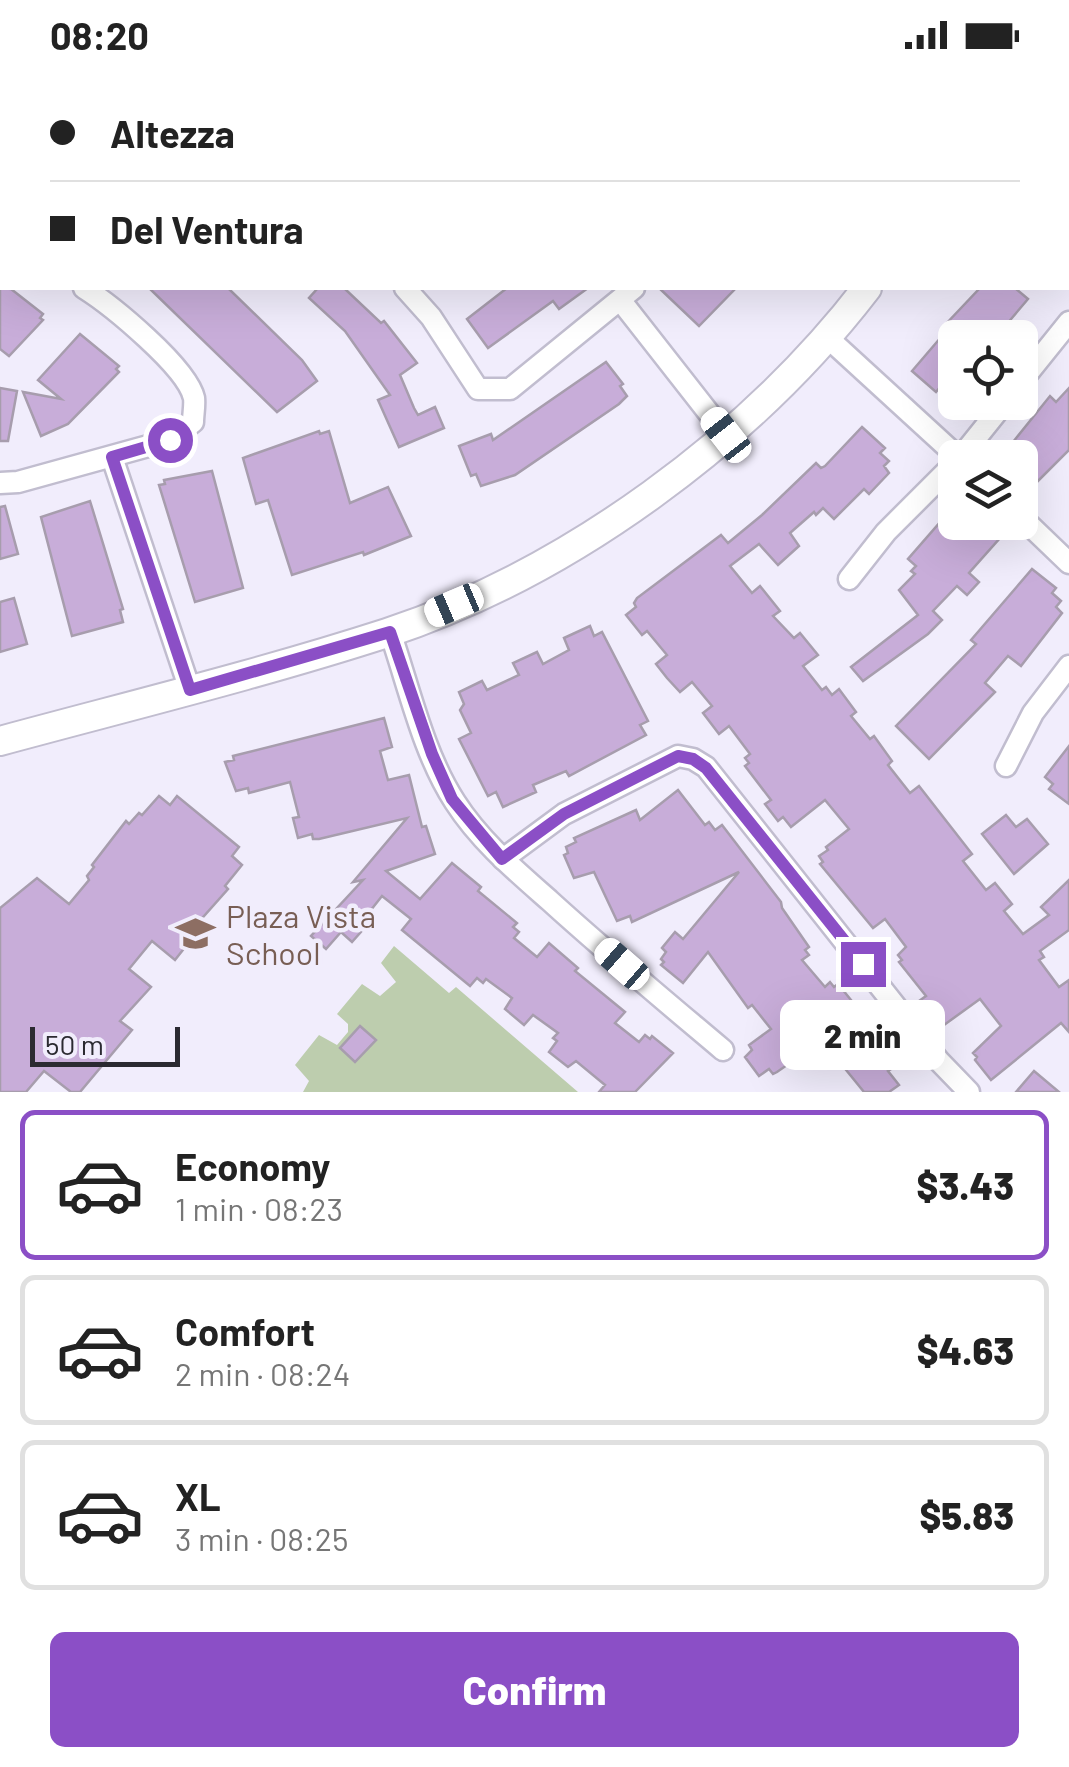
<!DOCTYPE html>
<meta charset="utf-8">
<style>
body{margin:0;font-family:Barlow,sans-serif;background:#f2f2f2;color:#222;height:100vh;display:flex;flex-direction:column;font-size:38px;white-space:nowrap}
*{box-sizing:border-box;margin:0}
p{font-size:32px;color:#767676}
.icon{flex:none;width:55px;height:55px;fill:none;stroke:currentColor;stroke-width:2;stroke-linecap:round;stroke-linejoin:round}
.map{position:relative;height:1022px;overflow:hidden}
.details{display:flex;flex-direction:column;background:#fff;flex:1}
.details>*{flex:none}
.top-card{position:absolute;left:0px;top:0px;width:1070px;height:220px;box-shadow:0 10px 40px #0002;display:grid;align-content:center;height:220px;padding:0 50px;background:#fff}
.fabs{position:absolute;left:938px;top:250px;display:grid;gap:20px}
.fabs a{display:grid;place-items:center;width:100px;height:100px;border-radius:15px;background:#fff;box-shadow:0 10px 40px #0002;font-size:50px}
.scale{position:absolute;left:30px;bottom:25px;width:150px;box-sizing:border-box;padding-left:10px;border:5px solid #2b2a31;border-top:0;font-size:28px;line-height:35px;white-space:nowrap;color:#2b2a31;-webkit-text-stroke:8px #f1edfc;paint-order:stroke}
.end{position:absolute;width:45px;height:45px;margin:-22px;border:12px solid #8b4fc6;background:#fff;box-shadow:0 0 0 5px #fff}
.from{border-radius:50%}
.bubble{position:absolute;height:70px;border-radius:15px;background:#fff;box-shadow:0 10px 40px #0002;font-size:32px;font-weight:800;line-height:70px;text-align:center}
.car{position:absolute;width:30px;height:60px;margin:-30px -15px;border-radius:12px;box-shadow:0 0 8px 2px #0007;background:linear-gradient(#fff 24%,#345 0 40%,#fff 0 76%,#345 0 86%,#fff 0)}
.top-card b{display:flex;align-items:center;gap:35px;height:95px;font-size:38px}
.top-card b+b{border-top:2px solid #e0e0e0}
.top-card i{width:25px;height:25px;background:#222}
ul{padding:18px 0 0;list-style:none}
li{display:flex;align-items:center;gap:30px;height:150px;margin:0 20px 15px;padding:0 30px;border:5px solid #e0e0e0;border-radius:15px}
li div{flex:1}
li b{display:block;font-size:38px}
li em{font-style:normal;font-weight:800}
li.active{border-color:#8b4fc6}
li>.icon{width:90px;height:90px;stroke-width:1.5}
.primary-button{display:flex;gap:20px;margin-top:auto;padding:20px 50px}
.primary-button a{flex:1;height:115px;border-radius:15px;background:#8b4fc6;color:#fff;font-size:40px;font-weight:800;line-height:115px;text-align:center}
.status{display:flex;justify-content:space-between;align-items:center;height:70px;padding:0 50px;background:#fff;direction:ltr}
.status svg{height:28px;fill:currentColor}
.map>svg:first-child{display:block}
.green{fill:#bdcdae}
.building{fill:#c8add9;stroke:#a79dad;stroke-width:2.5}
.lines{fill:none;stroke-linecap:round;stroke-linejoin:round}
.street-casing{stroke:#c1bdcf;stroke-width:25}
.secondary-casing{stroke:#c1bdcf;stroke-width:32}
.street{stroke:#fff;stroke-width:20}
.secondary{stroke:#fff;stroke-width:28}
.route{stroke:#8b4fc6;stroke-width:12}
.labels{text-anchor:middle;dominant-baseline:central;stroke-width:9;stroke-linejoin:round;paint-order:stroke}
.education-label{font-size:32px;fill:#785e54;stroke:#f1edfc;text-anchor:start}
</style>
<div class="status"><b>08:20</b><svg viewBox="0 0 49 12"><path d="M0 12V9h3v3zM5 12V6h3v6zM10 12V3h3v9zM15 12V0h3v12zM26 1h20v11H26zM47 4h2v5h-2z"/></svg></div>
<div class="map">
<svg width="1069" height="1022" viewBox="0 0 1069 1022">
<rect width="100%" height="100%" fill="#f1edfc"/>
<!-- green -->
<polygon class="green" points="394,876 449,923 456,917 578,1022 303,1022 309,1011 295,995 319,965 337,975 348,962 348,954 337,944 362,914 380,926 396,912 381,893"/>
<!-- building -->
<g class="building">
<polygon points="0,212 2,218 11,219 43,244 40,248 43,250 9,286 0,279"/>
<polygon points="149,218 228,218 302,290 317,311 277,342"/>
<polygon points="318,218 344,218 381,253 384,251 417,293 400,305 414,338 418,345 435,337 444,358 399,377 378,330 390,325 345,261 309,228"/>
<polygon points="507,218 588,218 559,239 553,231 488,278 467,249"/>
<polygon points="659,218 736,218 699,256"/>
<polygon points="980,218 1015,218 1028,229 995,268 955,268 955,328 941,316 936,322 912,301 948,259 944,256"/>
<polygon points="80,264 119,296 116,299 119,302 68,354 41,366 23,322 61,329 38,310"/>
<polygon points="606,292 623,314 620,316 627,326 619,334 515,405 481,416 476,404 471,406 459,376 491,364 493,370"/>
<polygon points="0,318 17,321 8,371 0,371"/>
<polygon points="1069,318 1069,380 1032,417 1020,407 1020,387 1009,377 1050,326 1056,332"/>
<polygon points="862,357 885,378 880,383 889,391 884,396 889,403 869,424 864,419 834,449 823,438 816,445 814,442 790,463 799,476 778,495 759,474 730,496 752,523 760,516 780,541 773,546 794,568 800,563 818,585 803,596 822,620 826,617 832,625 839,619 856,642 851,646 870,669 874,666 892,691 888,695 910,723 919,716 972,784 963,791 986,820 995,813 1012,834 1004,841 1023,864 1049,845 1041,837 1069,810 1069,860 1040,881 1044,887 1039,890 1059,917 1069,910 1069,962 1061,953 991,1010 975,990 977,987 973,983 1001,956 980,929 944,955 937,945 932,949 919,931 926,926 899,892 902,890 898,885 906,877 885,849 873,858 820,794 823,792 819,786 828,780 826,777 849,759 825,730 791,757 783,747 778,751 765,734 771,730 745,696 749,693 745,688 750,684 729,656 719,664 703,643 712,636 692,612 680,622 667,608 656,594 667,585 647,561 642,565 626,545 636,537 634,533 637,528 721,465 728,473 762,445 816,393 821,398 825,396"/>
<polygon points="319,361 320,364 329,361 350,433 388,417 411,466 364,485 363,482 292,505 268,430 256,434 243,388"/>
<polygon points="212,401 243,518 195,532 159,415 165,414 164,410"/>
<polygon points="90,431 123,539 120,540 123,552 72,566 41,447"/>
<polygon points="955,435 955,452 999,452 992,460 1000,468 969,503 979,512 967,525 957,516 933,541 942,550 928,564 863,611 851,597 918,545 899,520 915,504 911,501 916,496 908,489"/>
<polygon points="5,436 18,484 0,489 0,437"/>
<polygon points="1032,499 1056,518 1052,523 1061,531 1056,537 1062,543 1021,596 1008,586 985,613 995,622 929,689 896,656 976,574 971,570"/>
<polygon points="14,528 27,574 0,582 0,532"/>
<polygon points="590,556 594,566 602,562 648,651 640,655 646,665 569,706 566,701 533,715 536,722 503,737 496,722 488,726 459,669 471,663 460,640 464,634 459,622 482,611 487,620 519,605 513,593 537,582 543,594 569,580 564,568"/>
<polygon points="384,648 392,677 380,681 388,710 409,705 422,757 426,756 435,784 386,801 420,829 452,793 481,817 478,821 517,853 513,857 519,862 514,868 537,887 549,873 578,898 575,901 625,942 615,953 639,972 645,965 650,969 652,966 673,983 635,1022 599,1022 605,1015 576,991 568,997 549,982 557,971 553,968 558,963 533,945 524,955 505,939 512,928 486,909 483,913 477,908 470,916 402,860 411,849 382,826 363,850 368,854 352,872 341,862 326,879 311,866 363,810 353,812 407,748 319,769 313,769 312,764 298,768 293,748 299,747 290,712 249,723 248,718 236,721 225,692 234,690 233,686"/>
<polygon points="1069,676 1069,734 1049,719 1053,714 1045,707"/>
<polygon points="678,720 705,755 709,752 715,760 722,755 781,832 782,838 809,877 805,880 809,885 802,890 825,917 830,912 834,917 838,914 851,930 846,934 893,998 888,1001 899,1015 889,1022 864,1022 816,963 786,987 790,993 777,1002 773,1004 769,999 759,1006 745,987 752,980 749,975 771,959 752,935 748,938 708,882 683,913 661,895 664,892 661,889 666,882 662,878 675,862 683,869 739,802 632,852 630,846 617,851 594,802 574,808 564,785 568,783 566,777 576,772 574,768 636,740 640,750"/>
<polygon points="159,726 170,735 177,726 239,777 232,786 242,795 225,816 228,819 189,863 193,867 175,890 152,871 129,899 151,917 120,951 132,960 80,1022 71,1022 44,1001 26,1022 0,1022 0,838 37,808 69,834 89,810 87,806 94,797 92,795 126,751 129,754 139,743 142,745"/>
<polygon points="1006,745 1016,757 1027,749 1048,774 1014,804 982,764"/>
<polygon points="360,956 376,970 355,992 340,978"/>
<polygon points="1034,1001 1059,1022 1016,1022"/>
</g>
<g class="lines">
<defs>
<g id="street">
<polyline points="182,0 184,2"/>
<polyline points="688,0 690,2"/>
<polyline points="260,2 263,0"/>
<polyline points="0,162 2,164"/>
<polyline points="405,218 431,247 478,319 510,319 634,218"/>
<polyline points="621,231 726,365"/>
<polyline points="828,268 959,388"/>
<polyline points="1020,313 1069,252"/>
<polyline points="112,387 190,620"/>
<polyline points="960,388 1005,332"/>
<path d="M0,413L18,412L170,370L193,352C193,345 195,335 194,328C187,297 111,235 84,218"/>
<polyline points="1020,446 1069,493"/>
<polyline points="849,509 886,462 955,393"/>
<path d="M390,562C409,617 423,683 455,732C480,771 516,801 550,831C606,882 665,931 723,980"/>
<polyline points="1006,696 1033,643 1069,596"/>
<polyline points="503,789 564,744 678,686 693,689 706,697 939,991 969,1022"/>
</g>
<g id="secondary">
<polyline points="1001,2 1002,0"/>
<path d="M0,671C129,636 260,604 387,563C569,503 751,369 867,218"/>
</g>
</defs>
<!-- street casing -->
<use href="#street" class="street-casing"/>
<!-- secondary casing -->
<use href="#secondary" class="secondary-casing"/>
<!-- street -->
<use href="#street" class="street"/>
<!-- secondary -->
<use href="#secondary" class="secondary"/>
</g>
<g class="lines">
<!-- route -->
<polyline class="route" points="170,370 112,387 190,620 390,562 432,684 452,729 502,789 564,744 678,686 693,689 706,698 863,894"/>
</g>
<!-- icons -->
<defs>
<symbol id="school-bare" viewBox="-9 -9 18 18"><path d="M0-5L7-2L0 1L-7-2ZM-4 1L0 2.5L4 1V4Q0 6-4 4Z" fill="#8d6e63" stroke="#f1edfc" stroke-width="2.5" paint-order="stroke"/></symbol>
</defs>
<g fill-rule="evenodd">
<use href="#school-bare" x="168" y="836" width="55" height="55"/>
</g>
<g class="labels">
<!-- education labels -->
<g class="education-label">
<text x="226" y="845">Plaza Vista<tspan x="226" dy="37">School</tspan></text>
</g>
</g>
</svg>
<div class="fabs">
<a><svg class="icon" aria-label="locate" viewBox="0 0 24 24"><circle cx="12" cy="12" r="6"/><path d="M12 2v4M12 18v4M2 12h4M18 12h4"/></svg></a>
<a><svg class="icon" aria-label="layers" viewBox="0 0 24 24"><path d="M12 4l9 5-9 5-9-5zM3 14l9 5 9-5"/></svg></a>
</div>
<div class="scale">50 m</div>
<i class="end from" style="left:170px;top:370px"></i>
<i class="end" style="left:863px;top:894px"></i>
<div class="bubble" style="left:780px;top:930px;width:165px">2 min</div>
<i class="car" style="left:726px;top:365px;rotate:322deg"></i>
<i class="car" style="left:454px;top:535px;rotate:247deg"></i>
<i class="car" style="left:622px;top:894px;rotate:311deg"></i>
<div class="top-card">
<b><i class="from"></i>Altezza</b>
<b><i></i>Del Ventura</b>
</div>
</div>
<section class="details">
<ul>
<li class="active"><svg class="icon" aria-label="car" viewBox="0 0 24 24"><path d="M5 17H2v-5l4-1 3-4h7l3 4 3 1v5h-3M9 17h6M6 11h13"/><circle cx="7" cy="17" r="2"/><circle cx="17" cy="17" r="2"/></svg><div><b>Economy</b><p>1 min · 08:23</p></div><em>$3.43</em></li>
<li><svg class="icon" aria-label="car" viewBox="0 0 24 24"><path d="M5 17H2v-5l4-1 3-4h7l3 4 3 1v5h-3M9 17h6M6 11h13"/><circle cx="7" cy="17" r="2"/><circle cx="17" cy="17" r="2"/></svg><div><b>Comfort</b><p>2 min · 08:24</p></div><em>$4.63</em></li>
<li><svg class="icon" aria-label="car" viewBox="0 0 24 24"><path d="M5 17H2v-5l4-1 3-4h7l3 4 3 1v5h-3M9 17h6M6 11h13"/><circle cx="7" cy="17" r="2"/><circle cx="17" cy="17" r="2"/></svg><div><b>XL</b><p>3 min · 08:25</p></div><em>$5.83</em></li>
</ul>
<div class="primary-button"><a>Confirm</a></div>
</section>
